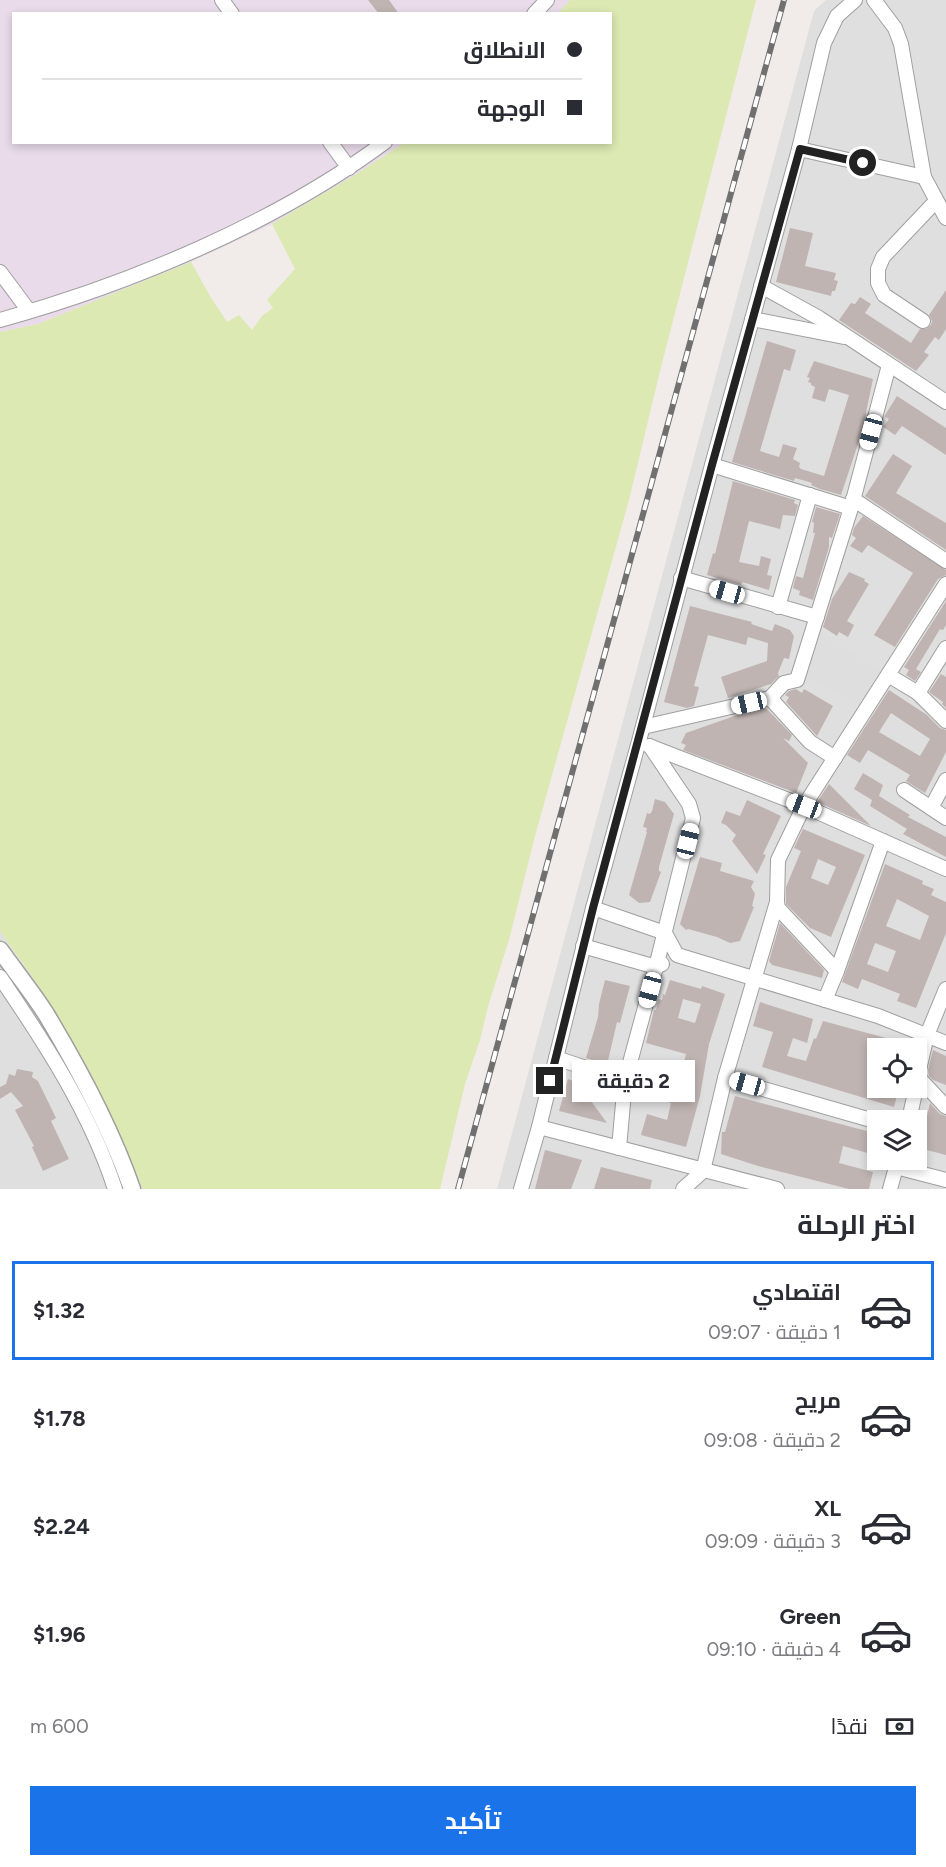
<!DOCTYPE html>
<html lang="ar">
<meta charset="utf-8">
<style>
body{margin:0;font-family:Figtree,Cairo,sans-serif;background:#f7f7f7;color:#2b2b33;direction:rtl;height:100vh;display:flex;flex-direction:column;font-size:22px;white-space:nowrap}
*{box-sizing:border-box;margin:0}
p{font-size:20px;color:#7c7c81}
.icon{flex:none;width:33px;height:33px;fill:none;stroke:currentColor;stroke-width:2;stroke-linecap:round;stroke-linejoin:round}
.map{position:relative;height:1189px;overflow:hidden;direction:ltr}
.sheet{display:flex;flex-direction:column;background:#fff;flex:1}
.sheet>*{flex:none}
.banner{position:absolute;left:12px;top:12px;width:600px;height:132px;border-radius:0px;box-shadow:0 3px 9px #0003;direction:rtl;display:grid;align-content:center;height:132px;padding:0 30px;background:#fff}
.fabs{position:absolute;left:867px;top:1038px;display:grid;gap:12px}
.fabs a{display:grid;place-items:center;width:60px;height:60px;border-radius:0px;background:#fff;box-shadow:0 3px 9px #0003;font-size:30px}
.end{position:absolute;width:27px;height:27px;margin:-14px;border:8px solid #222;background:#fff;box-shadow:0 0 0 3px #fff}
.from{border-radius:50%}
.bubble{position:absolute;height:42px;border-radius:0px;background:#fff;box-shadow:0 3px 9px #0003;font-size:20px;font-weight:700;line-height:42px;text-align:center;direction:rtl}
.car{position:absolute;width:18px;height:36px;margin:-18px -9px;border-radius:8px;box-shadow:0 0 4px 2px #0007;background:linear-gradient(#fff 24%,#345 0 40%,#fff 0 76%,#345 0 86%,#fff 0)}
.banner b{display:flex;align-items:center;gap:21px;height:57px;font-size:22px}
.banner b+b{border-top:2px solid #e1e1e2}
.banner i{width:15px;height:15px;background:#2b2b33}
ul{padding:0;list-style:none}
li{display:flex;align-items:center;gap:18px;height:99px;margin:0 12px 9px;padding:0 18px;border:3px solid transparent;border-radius:0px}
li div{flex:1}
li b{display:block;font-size:22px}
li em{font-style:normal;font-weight:700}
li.selected{border-color:#1a73e8}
li>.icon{width:54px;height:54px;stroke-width:1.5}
h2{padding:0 30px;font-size:27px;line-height:72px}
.pay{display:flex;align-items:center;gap:15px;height:66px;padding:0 30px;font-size:22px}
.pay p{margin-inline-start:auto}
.primary-button{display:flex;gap:12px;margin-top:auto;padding:12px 30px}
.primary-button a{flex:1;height:69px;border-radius:0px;background:#1a73e8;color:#fff;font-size:24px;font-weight:700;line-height:69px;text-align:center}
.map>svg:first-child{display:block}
.residential{fill:#e0dfdf;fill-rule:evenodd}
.industrial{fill:#e9dbea}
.grass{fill:#dce9b2}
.parking{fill:#dedede}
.building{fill:#bfb4b2;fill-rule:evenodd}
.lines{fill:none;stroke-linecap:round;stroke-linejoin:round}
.minor-casing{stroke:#9f9f9f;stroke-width:16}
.tertiary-casing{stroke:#9f9f9f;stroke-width:19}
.minor{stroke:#fff;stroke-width:14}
.tertiary{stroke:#fff;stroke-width:16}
.rail-casing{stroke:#707070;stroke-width:6}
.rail{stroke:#fff;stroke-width:4;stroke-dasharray:11;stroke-linecap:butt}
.route{stroke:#222;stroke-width:8}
</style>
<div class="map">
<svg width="946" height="1189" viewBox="0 0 946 1189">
<rect width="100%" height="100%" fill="#f1ece9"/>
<!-- residential -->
<g class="residential">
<path d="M826,0H946V1189H497L814,11ZM878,1048H916V1088H878ZM878,1120H916V1160H878Z"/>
<polygon points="0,931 53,1008 84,1064 109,1111 143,1189 0,1189"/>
</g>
<!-- industrial -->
<polygon class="industrial" points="0,0 570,0 558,14 14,14 14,142 404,143 355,175 272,224 191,262 38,324 0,332"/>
<!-- grass -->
<path class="grass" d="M570,0H756L661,367L629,500L535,836L509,940L489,1003L480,1040L465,1084L440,1189H143C116,1127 88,1065 52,1007C36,981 17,956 0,931V332L38,324L191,262L210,296L227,322L239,315L252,330L262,316L273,308L267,300L295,269L272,224L355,175L404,143L610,142V14L558,13Z"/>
<!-- parking -->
<polygon class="parking" points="818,629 881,673 860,704 806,678"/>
<!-- building -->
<g class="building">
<polygon points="368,0 389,0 399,14 379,14"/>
<polygon points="790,228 813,233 805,266 836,273 834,280 838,281 835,291 832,291 831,296 776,282"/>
<polygon points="946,290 946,329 939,340 935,337 924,352 929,355 916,371 839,320 851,303 855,304 860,297 871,304 865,313 911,343 920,329 926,329 931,325 932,321 929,315"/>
<polygon points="767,341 796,350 790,371 784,369 760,451 779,457 783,444 797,448 793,459 800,463 799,467 801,469 824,476 849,395 829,389 825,402 812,398 815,387 811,385 811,383 808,382 810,378 807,377 814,361 873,379 862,432 841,495 820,489 811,485 812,483 795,478 794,481 732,462"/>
<polygon points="897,396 946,428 946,455 902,426 895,435 883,427 889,419 885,417 885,415"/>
<polygon points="893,454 912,466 896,493 946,523 946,550 865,496"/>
<polygon points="733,481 795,500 794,503 798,505 795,516 783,515 780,529 749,521 739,562 759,566 761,556 771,559 767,575 772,576 769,590 742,582 741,585 707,575 713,553 715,554"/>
<polygon points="816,507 840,514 832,538 829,537 829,547 813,600 799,595 800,591 793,588 796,576 803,578 815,533 813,533 814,523 812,522"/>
<polygon points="863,516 946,570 946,575 938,579 895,647 874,635 913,573 868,545 862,553 850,546 856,538 852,535 854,528"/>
<polygon points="849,572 865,579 864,581 869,584 847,621 854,625 848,637 839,632 837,636 823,627 832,599"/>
<polygon points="946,601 946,625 943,630 940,629 916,669 921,672 915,681 906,675 909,670 904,667"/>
<polygon points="690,606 752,622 751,624 772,631 775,624 790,630 794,636 789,659 784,658 778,673 779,676 771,684 728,698 721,677 767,661 768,643 748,637 746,645 708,635 694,686 699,687 694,706 687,708 664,702"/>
<polygon points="941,674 946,677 946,708 942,704 943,702 929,692"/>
<polygon points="796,689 802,693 804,689 833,706 817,736 786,702 789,697 785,695 789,691"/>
<path d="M889,690L927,715L940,728L946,730V752L925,793L906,781L910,775L868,750L860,763L847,755ZM891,713L930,739L920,756L879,732Z"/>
<polygon points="766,708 792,735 789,741 783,738 808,763 796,793 683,750 686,745 681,743 686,733 740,714"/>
<polygon points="863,773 883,785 879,796 910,815 908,817 946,837 946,857 903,834 907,829 870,806 872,800 854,789"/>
<polygon points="829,784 871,826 817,802"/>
<polygon points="655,799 665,802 674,814 659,867 659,871 661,872 650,902 639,903 629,895 647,832 646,832 647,828 643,827 647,813 650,814 652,811"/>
<polygon points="747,800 781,816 763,854 766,855 757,874 732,841 736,835 726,825 721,823 726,811 740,816"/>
<path d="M803,829L865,855L831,937L810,928L786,904V887L801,851L794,848ZM818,859L836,867L828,885L811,878Z"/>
<polygon points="700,857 722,863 720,871 754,881 751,887 755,894 752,906 754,907 740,941 730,943 717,937 688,929 686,930 680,924"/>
<path d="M885,864L923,881L922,884L934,889L931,895L946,902V933L916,1008L897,1001L900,994L862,979L858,989L842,982ZM897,899L929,916L920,940L886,926ZM875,943L896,951L888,972L867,964Z"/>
<polygon points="780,923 824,970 822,978 772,965 769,961"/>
<polygon points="605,980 630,986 620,1023 617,1022 607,1065 586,1058 598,1017 599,1004"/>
<path d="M670,980L701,989L702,986L725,994L709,1044L700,1096L686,1147L641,1135L647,1114L667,1120L671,1103L633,1091L636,1078L640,1080L644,1062L682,1071L686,1054L646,1043L654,1010H656L659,999L662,1000L663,994L665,995ZM683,999L701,1004L695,1023L678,1018Z"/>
<polygon points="760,1002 813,1019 807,1043 793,1038 787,1056 806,1061 814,1038 816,1039 823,1021 886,1038 895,1048 878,1048 878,1088 899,1088 894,1107 762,1067 773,1032 753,1026"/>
<polygon points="933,1050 946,1056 946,1085 933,1080 929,1076 928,1070"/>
<polygon points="17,1069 33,1072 32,1077 38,1081 56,1118 51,1121 69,1159 43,1171 32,1147 34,1146 15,1110 23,1106 11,1092 0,1099 0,1087 6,1084 9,1074 15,1076"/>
<polygon points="568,1079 578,1083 607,1123 559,1111"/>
<polygon points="735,1096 878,1134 878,1156 843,1146 839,1163 873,1172 869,1189 849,1189 758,1166 721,1154 722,1132 725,1132"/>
<polygon points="930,1103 940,1114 946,1116 946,1155 919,1148"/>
<polygon points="545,1150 582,1160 571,1189 535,1189"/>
<polygon points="601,1167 652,1180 650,1189 594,1189"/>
</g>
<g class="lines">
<defs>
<g id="minor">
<polyline points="222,0 232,14"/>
<polyline points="874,0 895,28 901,44 924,177"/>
<polyline points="534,14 547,0"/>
<polyline points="330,142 349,168"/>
<polyline points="799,149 924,177 946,218"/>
<polyline points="0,272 29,311"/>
<polyline points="761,286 819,318 946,402"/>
<polyline points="752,319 844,337"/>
<path d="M0,320C130,284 276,223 385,142"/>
<polyline points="923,321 884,295 878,283 878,269 883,257 936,201"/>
<polyline points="712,465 851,508"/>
<polyline points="853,499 946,561"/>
<polyline points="681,578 817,617"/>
<polyline points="778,607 810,495"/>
<polyline points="888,675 918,693 946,721"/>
<polyline points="918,693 946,648"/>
<polyline points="770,698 810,742 835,758"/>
<polyline points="643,727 770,698 784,683 797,680 851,508 889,365"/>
<polyline points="649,746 804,806 946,869"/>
<polyline points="904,790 946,818"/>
<polyline points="931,808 946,780"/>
<polyline points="777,902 778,908 837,971"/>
<polyline points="593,908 665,933 677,955 878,1016 946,1043"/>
<polyline points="583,946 656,967 662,964"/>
<path d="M0,977C45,1043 90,1112 115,1189"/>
<polyline points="825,1000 837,971 883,841"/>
<polyline points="556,1058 625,1081"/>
<polyline points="918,1077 946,1107"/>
<polyline points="725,1078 878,1122"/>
<polyline points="916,1083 927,1035 946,989"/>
<polyline points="909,1120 916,1088"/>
<polyline points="539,1127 777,1189"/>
<polyline points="619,1148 625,1081 656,967 693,818 689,804 650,746"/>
<polyline points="896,1167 946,1180"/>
<polyline points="521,1189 539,1127 593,908 639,741 712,465 799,149 824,43 837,16 855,0"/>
<polyline points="683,1189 703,1171 725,1078 777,902 778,860 804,806 946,584"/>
<polyline points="890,1189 898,1160"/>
</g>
<path id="tertiary" d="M0,950C15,971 32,992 46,1014C79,1069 111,1128 132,1189"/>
</defs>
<!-- minor casing -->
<use href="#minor" class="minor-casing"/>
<!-- tertiary casing -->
<use href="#tertiary" class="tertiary-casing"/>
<!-- minor -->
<use href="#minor" class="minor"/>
<!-- tertiary -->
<use href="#tertiary" class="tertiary"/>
<defs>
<polyline id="rail" points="458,1189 784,0"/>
</defs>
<!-- rail casing -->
<use href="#rail" class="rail-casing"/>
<!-- rail -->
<use href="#rail" class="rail"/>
</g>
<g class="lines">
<!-- route -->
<polyline class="route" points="550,1081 593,908 712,465 800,149 863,163"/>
</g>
</svg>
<div class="fabs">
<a><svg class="icon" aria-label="locate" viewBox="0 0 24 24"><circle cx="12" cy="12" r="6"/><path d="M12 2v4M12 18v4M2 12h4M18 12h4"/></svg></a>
<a><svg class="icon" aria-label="layers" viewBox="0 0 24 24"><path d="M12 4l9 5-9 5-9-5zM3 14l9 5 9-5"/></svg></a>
</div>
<i class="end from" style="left:863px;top:163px"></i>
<i class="end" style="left:550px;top:1081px"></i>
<div class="bubble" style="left:572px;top:1060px;width:123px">2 دقيقة</div>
<i class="car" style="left:871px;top:432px;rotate:195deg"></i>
<i class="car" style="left:727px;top:592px;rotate:286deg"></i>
<i class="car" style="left:749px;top:703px;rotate:257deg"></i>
<i class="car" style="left:804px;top:806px;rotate:291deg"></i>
<i class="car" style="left:688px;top:841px;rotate:14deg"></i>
<i class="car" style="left:650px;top:990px;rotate:195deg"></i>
<i class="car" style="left:747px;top:1084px;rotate:286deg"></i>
<div class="banner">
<b><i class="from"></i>الانطلاق</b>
<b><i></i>الوجهة</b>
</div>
</div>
<section class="sheet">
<h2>اختر الرحلة</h2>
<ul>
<li class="selected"><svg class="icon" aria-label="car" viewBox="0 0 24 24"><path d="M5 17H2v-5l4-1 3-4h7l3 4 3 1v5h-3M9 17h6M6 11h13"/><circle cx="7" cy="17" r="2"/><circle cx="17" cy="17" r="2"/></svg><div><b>اقتصادي</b><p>1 دقيقة · 09:07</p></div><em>$1.32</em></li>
<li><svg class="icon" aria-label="car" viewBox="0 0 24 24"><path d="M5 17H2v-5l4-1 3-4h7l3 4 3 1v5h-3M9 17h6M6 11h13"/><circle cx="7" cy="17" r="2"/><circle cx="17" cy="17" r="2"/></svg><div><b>مريح</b><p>2 دقيقة · 09:08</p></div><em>$1.78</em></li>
<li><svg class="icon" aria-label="car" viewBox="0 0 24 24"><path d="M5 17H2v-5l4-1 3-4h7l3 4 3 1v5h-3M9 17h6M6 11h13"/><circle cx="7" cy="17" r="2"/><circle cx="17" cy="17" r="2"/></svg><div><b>XL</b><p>3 دقيقة · 09:09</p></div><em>$2.24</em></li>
<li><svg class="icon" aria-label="car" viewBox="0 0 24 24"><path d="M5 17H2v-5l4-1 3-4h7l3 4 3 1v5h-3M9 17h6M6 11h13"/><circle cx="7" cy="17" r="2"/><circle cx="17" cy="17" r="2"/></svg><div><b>Green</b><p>4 دقيقة · 09:10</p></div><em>$1.96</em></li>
</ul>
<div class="pay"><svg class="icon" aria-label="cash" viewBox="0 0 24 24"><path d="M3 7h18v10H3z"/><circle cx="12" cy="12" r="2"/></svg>نقدًا<p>600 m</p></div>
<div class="primary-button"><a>تأكيد</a></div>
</section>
